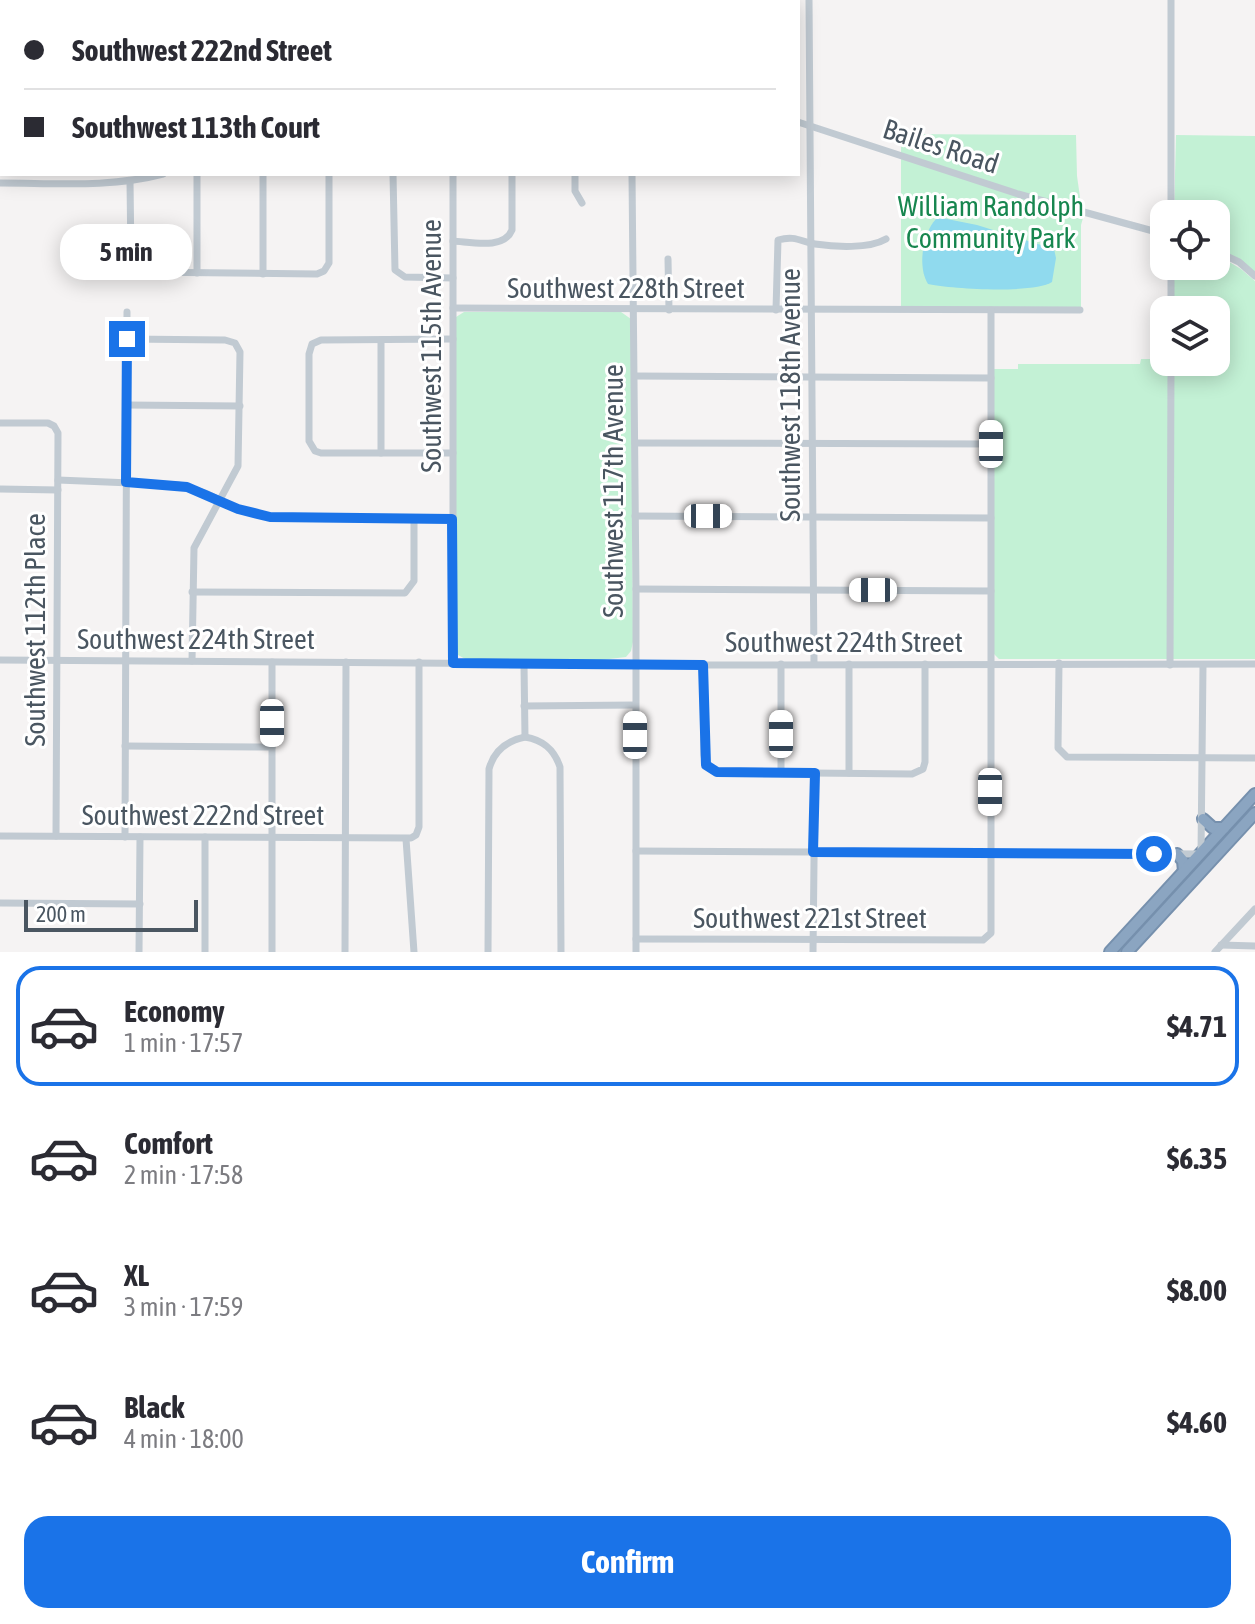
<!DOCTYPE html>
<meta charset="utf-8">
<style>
body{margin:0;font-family:"Asap Condensed",sans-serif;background:#f2f2f3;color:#2b2b33;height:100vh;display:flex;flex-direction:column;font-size:30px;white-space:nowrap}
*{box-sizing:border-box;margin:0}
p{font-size:26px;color:#7c7c81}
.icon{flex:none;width:44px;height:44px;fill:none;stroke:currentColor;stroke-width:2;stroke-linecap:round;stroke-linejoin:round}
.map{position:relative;height:952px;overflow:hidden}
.side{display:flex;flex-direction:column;background:#fff;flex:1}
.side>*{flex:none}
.hud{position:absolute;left:0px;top:0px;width:800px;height:176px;box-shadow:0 4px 20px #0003;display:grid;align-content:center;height:176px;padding:0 24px;background:#fff}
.tools{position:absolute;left:1150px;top:200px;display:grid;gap:16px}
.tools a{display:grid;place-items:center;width:80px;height:80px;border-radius:16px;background:#fff;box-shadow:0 4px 20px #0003;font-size:40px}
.scale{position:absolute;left:24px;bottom:20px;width:174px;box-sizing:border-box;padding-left:8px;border:4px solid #4a5661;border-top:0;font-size:22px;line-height:28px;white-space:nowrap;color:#4a5661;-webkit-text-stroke:6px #fff;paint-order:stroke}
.end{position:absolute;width:36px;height:36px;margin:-18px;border:10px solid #1a73e8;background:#fff;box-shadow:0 0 0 4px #fff}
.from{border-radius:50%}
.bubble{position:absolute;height:56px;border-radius:24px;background:#fff;box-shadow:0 4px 20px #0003;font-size:26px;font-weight:700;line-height:56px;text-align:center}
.car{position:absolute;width:24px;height:48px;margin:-24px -12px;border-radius:10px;box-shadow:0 0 6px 2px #0007;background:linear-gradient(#fff 24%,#345 0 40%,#fff 0 76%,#345 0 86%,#fff 0)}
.hud b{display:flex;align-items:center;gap:28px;height:76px;font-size:30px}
.hud b+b{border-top:2px solid #e1e1e2}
.hud i{width:20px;height:20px;background:#2b2b33}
ul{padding:14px 0 0;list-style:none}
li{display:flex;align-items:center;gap:24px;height:120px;margin:0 16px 12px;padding:0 8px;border:4px solid transparent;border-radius:24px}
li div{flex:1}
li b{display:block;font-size:30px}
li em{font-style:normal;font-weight:700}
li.selected{border-color:#1a73e8}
li>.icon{width:72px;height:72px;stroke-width:1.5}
.primary-button{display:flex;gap:16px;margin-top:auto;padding:16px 24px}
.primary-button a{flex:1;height:92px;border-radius:24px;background:#1a73e8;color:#fff;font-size:32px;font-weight:700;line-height:92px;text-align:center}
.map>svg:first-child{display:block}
.green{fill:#c3f1d5}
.water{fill:#90daee}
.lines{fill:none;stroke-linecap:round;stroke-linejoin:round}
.highway-casing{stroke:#7690ad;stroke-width:14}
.minor{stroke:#c1cad2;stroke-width:7}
.highway{stroke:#8ba5c1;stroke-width:10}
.route{stroke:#1a73e8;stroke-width:10}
.labels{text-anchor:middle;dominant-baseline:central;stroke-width:6;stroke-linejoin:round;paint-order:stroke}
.street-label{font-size:28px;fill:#4a5661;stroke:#fff}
.park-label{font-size:28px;fill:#17864f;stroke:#fff}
</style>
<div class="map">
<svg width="1255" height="952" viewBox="0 0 1255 952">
<rect width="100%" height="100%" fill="#f5f3f3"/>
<!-- green -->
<g class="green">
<polygon points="901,134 1076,135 1077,176 1083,218 1081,225 1081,310 901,308"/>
<polygon points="1176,135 1255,136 1255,273 1216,247 1216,214 1174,214"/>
<polygon points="1216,254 1241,269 1255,281 1255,659 999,659 994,654 993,369 1018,369 1018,364 1140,364 1141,359 1164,359 1164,362 1216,362 1216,310 1173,310 1173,266 1216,266"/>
<polygon points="464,312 621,312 631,319 633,642 631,651 626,657 601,660 467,660 458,655 456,647 456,317"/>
</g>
<!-- water -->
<path class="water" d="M942,218L977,225L1054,249L1056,258L1052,282C1033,294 951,289 928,284C917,267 923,232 936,219Z"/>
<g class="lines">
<defs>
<g id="highway">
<polyline points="1203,819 1213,828 1224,828"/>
<polyline points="1177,854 1183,861 1184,871"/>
<polyline points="1110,952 1255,794"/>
<polyline points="1127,952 1255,813"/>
</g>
</defs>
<!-- highway casing -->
<use href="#highway" class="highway-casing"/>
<!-- minor -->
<g class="minor">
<polyline points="105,0 105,2"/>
<polyline points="236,0 238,2"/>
<polyline points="384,0 390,2"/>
<polyline points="625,0 625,2"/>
<polyline points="635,0 635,2"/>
<polyline points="752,0 752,2"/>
<polyline points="809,0 814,664"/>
<polyline points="38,2 38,0"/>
<polyline points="173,2 173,0"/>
<polyline points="0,25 2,25"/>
<polyline points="0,61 2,61"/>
<polyline points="0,91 2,91"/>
<polyline points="0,122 2,122"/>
<polyline points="798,122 1018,194 1164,234"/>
<polyline points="0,152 2,152"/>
<polyline points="197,174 197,273"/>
<polyline points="263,174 263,274"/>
<polyline points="393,174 395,270 405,277 453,278"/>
<polyline points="453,174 453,663"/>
<polyline points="575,174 575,191 582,203"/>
<polyline points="632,174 636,589 636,952"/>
<polyline points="130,181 131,260 138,272 317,274 324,271 329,263 329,174"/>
<path d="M0,183C55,183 110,188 163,174"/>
<polyline points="1171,214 1171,0"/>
<path d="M453,241C471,242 504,250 512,230V174"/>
<polyline points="1216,251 1239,262 1255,276"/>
<polyline points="668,259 669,310"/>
<polyline points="1171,266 1171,310"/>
<polyline points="453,308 1080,310"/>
<path d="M776,310L778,240C796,235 801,242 815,244C835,247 869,249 886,239"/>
<polyline points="127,339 225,340 235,343 240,352 238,466 194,548 192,661"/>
<polyline points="635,376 991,378"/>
<polyline points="126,405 240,406"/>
<polyline points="0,423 48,423 54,426 58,433 56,836"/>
<polyline points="635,443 991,444"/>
<polyline points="381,453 381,340"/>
<polyline points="453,453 321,453 315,451 309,441 309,354 312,344 321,340 453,339"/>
<polyline points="58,480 179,485 205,493 238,509 270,517 452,519"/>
<polyline points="0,489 58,490"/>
<polyline points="635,516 991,518"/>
<polyline points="636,589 991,591"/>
<polyline points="192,592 405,593 414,581 414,518"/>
<polyline points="0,660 703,665 1255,664"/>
<polyline points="1059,663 1058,748 1067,757 1255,758"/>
<polyline points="524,664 525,737"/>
<polyline points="849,664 849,773"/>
<path d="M703,665L704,755C705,766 709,771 720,772L912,774L923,769L925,762V664"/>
<polyline points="1170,665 1171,362"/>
<polyline points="524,706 635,705"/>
<polyline points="125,746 272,747"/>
<polyline points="781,772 781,664"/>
<polyline points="0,836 411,838 416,835 419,827 419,662"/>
<polyline points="125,837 127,312"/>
<polyline points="205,837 205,952"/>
<polyline points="406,839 414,952"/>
<polyline points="636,851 1201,854 1203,665"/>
<polyline points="0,903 140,904"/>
<polyline points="636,939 983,940 991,933 991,310"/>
<polyline points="1221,945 1255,946"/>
<polyline points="139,952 140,837"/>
<polyline points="272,952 272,662"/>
<polyline points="345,952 346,662"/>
<path d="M488,952L489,769C494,751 506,741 525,737C543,740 554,749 560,767L561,952"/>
<polyline points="813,952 815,773"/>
<polyline points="1215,952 1255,909"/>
</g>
<!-- highway -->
<use href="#highway" class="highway"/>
</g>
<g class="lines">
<!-- route -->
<polyline class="route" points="127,339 126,482 187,487 238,509 270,517 452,519 453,663 703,665 706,765 717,772 815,773 813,852 1154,854"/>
</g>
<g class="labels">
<!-- street labels -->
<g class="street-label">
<text transform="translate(941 146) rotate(18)">Bailes Road</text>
<text x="626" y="288">Southwest 228th Street</text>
<text transform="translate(431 346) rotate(-90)">Southwest 115th Avenue</text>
<text transform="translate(790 395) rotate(-90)">Southwest 118th Avenue</text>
<text transform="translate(613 491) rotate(-90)">Southwest 117th Avenue</text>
<text transform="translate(35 630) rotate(-90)">Southwest 112th Place</text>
<text x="196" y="639">Southwest 224th Street</text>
<text x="844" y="642">Southwest 224th Street</text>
<text x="203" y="815">Southwest 222nd Street</text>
<text x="810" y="918">Southwest 221st Street</text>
</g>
<!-- park labels -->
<g class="park-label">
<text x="991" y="206">William Randolph<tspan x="991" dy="32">Community Park</tspan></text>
</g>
</g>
</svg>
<div class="tools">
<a><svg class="icon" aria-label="locate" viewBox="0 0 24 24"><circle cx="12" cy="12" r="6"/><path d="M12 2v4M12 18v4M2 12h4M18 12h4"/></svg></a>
<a><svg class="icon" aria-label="layers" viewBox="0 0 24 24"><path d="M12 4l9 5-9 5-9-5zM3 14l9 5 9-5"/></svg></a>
</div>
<div class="scale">200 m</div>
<i class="end from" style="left:1154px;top:854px"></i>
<i class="end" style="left:127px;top:339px"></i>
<div class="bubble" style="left:60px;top:224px;width:132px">5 min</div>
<i class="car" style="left:991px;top:444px;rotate:0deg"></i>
<i class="car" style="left:708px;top:516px;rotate:90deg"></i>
<i class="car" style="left:873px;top:590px;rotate:270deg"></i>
<i class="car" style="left:272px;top:723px;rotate:180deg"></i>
<i class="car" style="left:781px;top:734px;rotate:0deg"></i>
<i class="car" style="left:635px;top:735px;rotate:0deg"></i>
<i class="car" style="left:990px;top:792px;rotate:180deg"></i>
<div class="hud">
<b><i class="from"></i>Southwest 222nd Street</b>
<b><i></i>Southwest 113th Court</b>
</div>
</div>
<section class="side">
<ul>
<li class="selected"><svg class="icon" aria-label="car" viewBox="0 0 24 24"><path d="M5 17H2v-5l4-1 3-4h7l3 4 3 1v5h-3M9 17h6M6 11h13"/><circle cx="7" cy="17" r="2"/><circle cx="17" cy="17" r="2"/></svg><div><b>Economy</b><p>1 min · 17:57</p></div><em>$4.71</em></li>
<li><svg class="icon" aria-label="car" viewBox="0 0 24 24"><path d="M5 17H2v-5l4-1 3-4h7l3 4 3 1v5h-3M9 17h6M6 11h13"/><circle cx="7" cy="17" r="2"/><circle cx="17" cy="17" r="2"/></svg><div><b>Comfort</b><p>2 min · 17:58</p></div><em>$6.35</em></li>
<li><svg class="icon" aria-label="car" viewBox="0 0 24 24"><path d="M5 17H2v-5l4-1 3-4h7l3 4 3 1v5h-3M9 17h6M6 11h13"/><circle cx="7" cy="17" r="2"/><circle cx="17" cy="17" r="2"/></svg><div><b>XL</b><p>3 min · 17:59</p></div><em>$8.00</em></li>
<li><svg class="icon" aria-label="car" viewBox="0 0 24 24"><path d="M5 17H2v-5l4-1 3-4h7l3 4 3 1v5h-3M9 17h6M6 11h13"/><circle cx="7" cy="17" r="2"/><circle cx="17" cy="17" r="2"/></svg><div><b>Black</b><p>4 min · 18:00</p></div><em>$4.60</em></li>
</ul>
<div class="primary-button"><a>Confirm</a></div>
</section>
